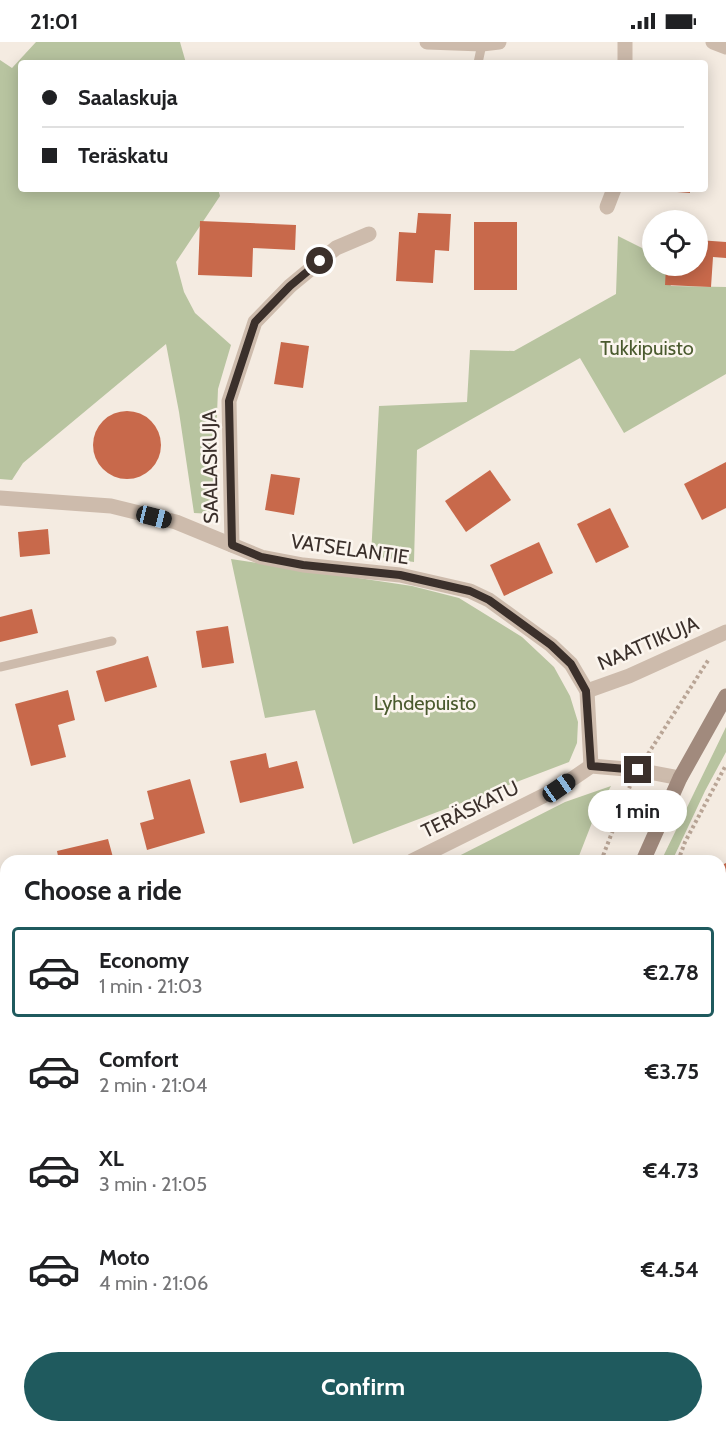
<!DOCTYPE html>
<meta charset="utf-8">
<style>
body{margin:0;font-family:Cabin,sans-serif;background:#f6f6f6;color:#202124;height:100vh;display:flex;flex-direction:column;font-size:22px;white-space:nowrap}
*{box-sizing:border-box;margin:0}
p{font-size:20px;color:#757577}
.icon{flex:none;width:33px;height:33px;fill:none;stroke:currentColor;stroke-width:2;stroke-linecap:round;stroke-linejoin:round}
.map{position:relative;flex:1;overflow:hidden}
.drawer{position:absolute;left:0px;top:813px;width:726px;height:578px;display:flex;flex-direction:column;background:#fff;border-radius:18px 18px 0 0;box-shadow:0 3px 15px #0003}
.drawer>*{flex:none}
.guide{position:absolute;left:18px;top:18px;width:690px;height:132px;border-radius:6px;box-shadow:0 3px 15px #0003;display:grid;align-content:center;height:132px;padding:0 24px;background:#fff}
.buttons{position:absolute;left:642px;top:168px;display:grid;gap:12px}
.buttons a{display:grid;place-items:center;width:66px;height:66px;border-radius:50%;background:#fff;box-shadow:0 3px 15px #0003;font-size:30px}
.end{position:absolute;width:27px;height:27px;margin:-14px;border:8px solid #3b302b;background:#fff;box-shadow:0 0 0 3px #fff}
.from{border-radius:50%}
.bubble{position:absolute;height:42px;border-radius:21px;background:#fff;box-shadow:0 3px 15px #0003;font-size:20px;font-weight:700;line-height:42px;text-align:center}
.car{position:absolute;width:18px;height:36px;margin:-18px -9px;border-radius:8px;box-shadow:0 0 4px 2px #0007;background:linear-gradient(#222 24%,#8ab4d8 0 40%,#222 0 76%,#8ab4d8 0 86%,#222 0)}
.guide b{display:flex;align-items:center;gap:21px;height:57px;font-size:22px}
.guide b+b{border-top:2px solid #e0e0e0}
.guide i{width:15px;height:15px;background:#202124}
ul{padding:0;list-style:none}
li{display:flex;align-items:center;gap:18px;height:90px;margin:0 12px 9px;padding:0 12px;border:3px solid transparent;border-radius:6px}
li div{flex:1}
li b{display:block;font-size:22px}
li em{font-style:normal;font-weight:700}
li.current{border-color:#1f5a5e}
li>.icon{width:54px;height:54px;stroke-width:1.5}
h2{padding:0 24px;font-size:27px;line-height:72px}
.primary-button{display:flex;gap:12px;margin-top:auto;padding:12px 24px}
.primary-button a{flex:1;height:69px;border-radius:36px;background:#1f5a5e;color:#fff;font-size:24px;font-weight:700;line-height:69px;text-align:center}
.status{display:flex;justify-content:space-between;align-items:center;height:42px;padding:0 30px;background:#fff;direction:ltr}
.status svg{height:16px;fill:currentColor}
.map>svg:first-child{display:block}
.green{fill:#b8c4a0}
.building{fill:#c8694b}
.lines{fill:none;stroke-linecap:round;stroke-linejoin:round}
.path{stroke:#b9a596;stroke-width:4;stroke-dasharray:3 3;stroke-linecap:butt}
.service{stroke:#cdbbac;stroke-width:9}
.minor{stroke:#cdbbac;stroke-width:15}
.secondary{stroke:#a18a7d;stroke-width:15}
.rail{stroke:#3b302b;stroke-width:4.5;stroke-dasharray:1.5 4.5;stroke-linecap:butt}
.route{stroke:#3b302b;stroke-width:8}
.labels{text-anchor:middle;dominant-baseline:central;stroke-width:5;stroke-linejoin:round;paint-order:stroke}
.park-label{font-size:20px;fill:#4a5a2e;stroke:#fbf5ee}
.street-label{font-size:20px;fill:#3b302b;stroke:#fbf5ee}
</style>
<div class="status"><b>21:01</b><svg viewBox="0 0 49 12"><path d="M0 12V9h3v3zM5 12V6h3v6zM10 12V3h3v9zM15 12V0h3v12zM26 1h20v11H26zM47 4h2v5h-2z"/></svg></div>
<div class="map">
<svg width="726" height="1390" viewBox="0 0 726 1390">
<rect width="100%" height="100%" fill="#f4ebe1"/>
<!-- green -->
<g class="green">
<polygon points="36,0 180,0 186,21 21,21 21,147 218,147 220,154 176,220 184,250 195,271 231,303 218,347 213,472 194,471 179,370 166,302 23,421 12,438 0,437 0,18 12,26"/>
<polygon points="618,194 652,211 652,224 664,224 671,244 726,245 726,332 624,391 580,316 417,408 414,520 371,514 379,364 467,360 470,308 514,309 616,252"/>
<polygon points="231,517 412,544 459,556 522,595 554,625 570,654 578,680 577,701 569,720 353,802 315,668 265,676"/>
<polygon points="726,685 726,710 705,749 672,819 661,819"/>
<polygon points="611,744 593,778 577,819 449,819 565,760"/>
<polygon points="726,931 726,1084 720,1088 720,932"/>
<polygon points="726,1355 726,1390 656,1390 667,1385 720,1384 720,1358"/>
</g>
<!-- building -->
<g class="building">
<polygon points="664,147 690,147 690,151 664,149"/>
<polygon points="418,171 451,172 449,209 435,208 433,241 396,239 399,190 416,191"/>
<polygon points="200,179 296,183 295,208 253,206 252,235 198,233"/>
<rect x="474" y="180" width="43" height="68"/>
<polygon points="698,198 726,200 726,216 713,215 711,245 665,243 666,224 698,224"/>
<polygon points="281,300 309,304 303,346 274,342"/>
<circle cx="127" cy="403" r="34"/>
<polygon points="726,420 726,466 702,478 684,442"/>
<polygon points="490,428 511,458 466,490 445,459"/>
<polygon points="271,432 300,436 294,473 265,468"/>
<polygon points="610,466 629,505 596,521 577,482"/>
<polygon points="48,487 50,512 20,515 18,490"/>
<polygon points="539,500 553,531 504,554 490,523"/>
<polygon points="32,567 38,591 0,600 0,575"/>
<polygon points="228,584 234,621 202,626 196,589"/>
<polygon points="148,614 157,645 105,660 96,629"/>
<polygon points="68,648 75,678 58,683 66,715 31,724 15,662"/>
<polygon points="266,711 269,726 297,719 304,746 240,761 230,719"/>
<polygon points="190,737 205,791 147,808 140,781 154,777 147,749"/>
<polygon points="108,797 114,819 59,819 57,809"/>
<polygon points="726,821 726,856 722,858 720,824"/>
<polygon points="6,835 6,876 0,878 0,836"/>
<polygon points="6,1059 6,1082 5,1082 0,1061"/>
<polygon points="0,1153 6,1170 6,1307 0,1309"/>
<polygon points="382,1384 457,1384 458,1390 384,1390"/>
</g>
<g class="lines">
<!-- path -->
<g class="path">
<polyline points="648,712 709,617"/>
<polyline points="601,819 630,744"/>
<polyline points="678,819 685,800 726,723"/>
<polyline points="529,1384 530,1390"/>
</g>
<!-- service -->
<g class="service">
<polyline points="478,21 482,2"/>
<polyline points="0,625 112,599"/>
</g>
<!-- minor -->
<g class="minor">
<polyline points="427,0 482,2 499,0"/>
<polyline points="713,0 726,5"/>
<polyline points="625,21 625,0"/>
<polyline points="607,165 614,147"/>
<polyline points="0,456 111,464 176,480 261,515 303,523 400,533 470,549 489,558 551,603 571,622 587,649 591,724"/>
<polyline points="232,503 229,359 255,280 290,244 336,206 369,192"/>
<polyline points="587,649 629,634 726,590"/>
<polyline points="412,819 559,746 591,724 638,728 680,736"/>
<polyline points="0,988 6,986"/>
<polyline points="148,1390 152,1384"/>
</g>
<!-- secondary -->
<g class="secondary">
<polyline points="643,819 680,736 726,654"/>
<polyline points="570,1384 571,1390"/>
</g>
<!-- rail -->
<g class="rail">
<polyline points="720,1345 726,1342"/>
<polyline points="625,1390 637,1384"/>
</g>
</g>
<g class="lines">
<!-- route -->
<polyline class="route" points="320,219 290,244 255,280 229,359 232,503 261,515 303,523 400,533 470,549 489,558 551,603 571,622 586,649 591,724 638,728"/>
</g>
<g class="labels">
<!-- park labels -->
<g class="park-label">
<text x="647" y="306">Tukkipuisto</text>
<text x="425" y="661">Lyhdepuisto</text>
</g>
<!-- street labels -->
<g class="street-label">
<text transform="translate(210 425) rotate(-91)">SAALASKUJA</text>
<text transform="translate(350 507) rotate(8)">VATSELANTIE</text>
<text transform="translate(648 601) rotate(-23)">NAATTIKUJA</text>
<text transform="translate(470 767) rotate(-26)">TERÄSKATU</text>
</g>
</g>
</svg>
<div class="buttons">
<a><svg class="icon" aria-label="locate" viewBox="0 0 24 24"><circle cx="12" cy="12" r="6"/><path d="M12 2v4M12 18v4M2 12h4M18 12h4"/></svg></a>
</div>
<i class="end from" style="left:320px;top:219px"></i>
<i class="end" style="left:638px;top:728px"></i>
<div class="bubble" style="left:588px;top:748px;width:99px">1 min</div>
<i class="car" style="left:154px;top:475px;rotate:104deg"></i>
<i class="car" style="left:559px;top:746px;rotate:55deg"></i>
<div class="guide">
<b><i class="from"></i>Saalaskuja</b>
<b><i></i>Teräskatu</b>
</div>
<section class="drawer">
<h2>Choose a ride</h2>
<ul>
<li class="current"><svg class="icon" aria-label="car" viewBox="0 0 24 24"><path d="M5 17H2v-5l4-1 3-4h7l3 4 3 1v5h-3M9 17h6M6 11h13"/><circle cx="7" cy="17" r="2"/><circle cx="17" cy="17" r="2"/></svg><div><b>Economy</b><p>1 min · 21:03</p></div><em>€2.78</em></li>
<li><svg class="icon" aria-label="car" viewBox="0 0 24 24"><path d="M5 17H2v-5l4-1 3-4h7l3 4 3 1v5h-3M9 17h6M6 11h13"/><circle cx="7" cy="17" r="2"/><circle cx="17" cy="17" r="2"/></svg><div><b>Comfort</b><p>2 min · 21:04</p></div><em>€3.75</em></li>
<li><svg class="icon" aria-label="car" viewBox="0 0 24 24"><path d="M5 17H2v-5l4-1 3-4h7l3 4 3 1v5h-3M9 17h6M6 11h13"/><circle cx="7" cy="17" r="2"/><circle cx="17" cy="17" r="2"/></svg><div><b>XL</b><p>3 min · 21:05</p></div><em>€4.73</em></li>
<li><svg class="icon" aria-label="car" viewBox="0 0 24 24"><path d="M5 17H2v-5l4-1 3-4h7l3 4 3 1v5h-3M9 17h6M6 11h13"/><circle cx="7" cy="17" r="2"/><circle cx="17" cy="17" r="2"/></svg><div><b>Moto</b><p>4 min · 21:06</p></div><em>€4.54</em></li>
</ul>
<div class="primary-button"><a>Confirm</a></div>
</section>
</div>
